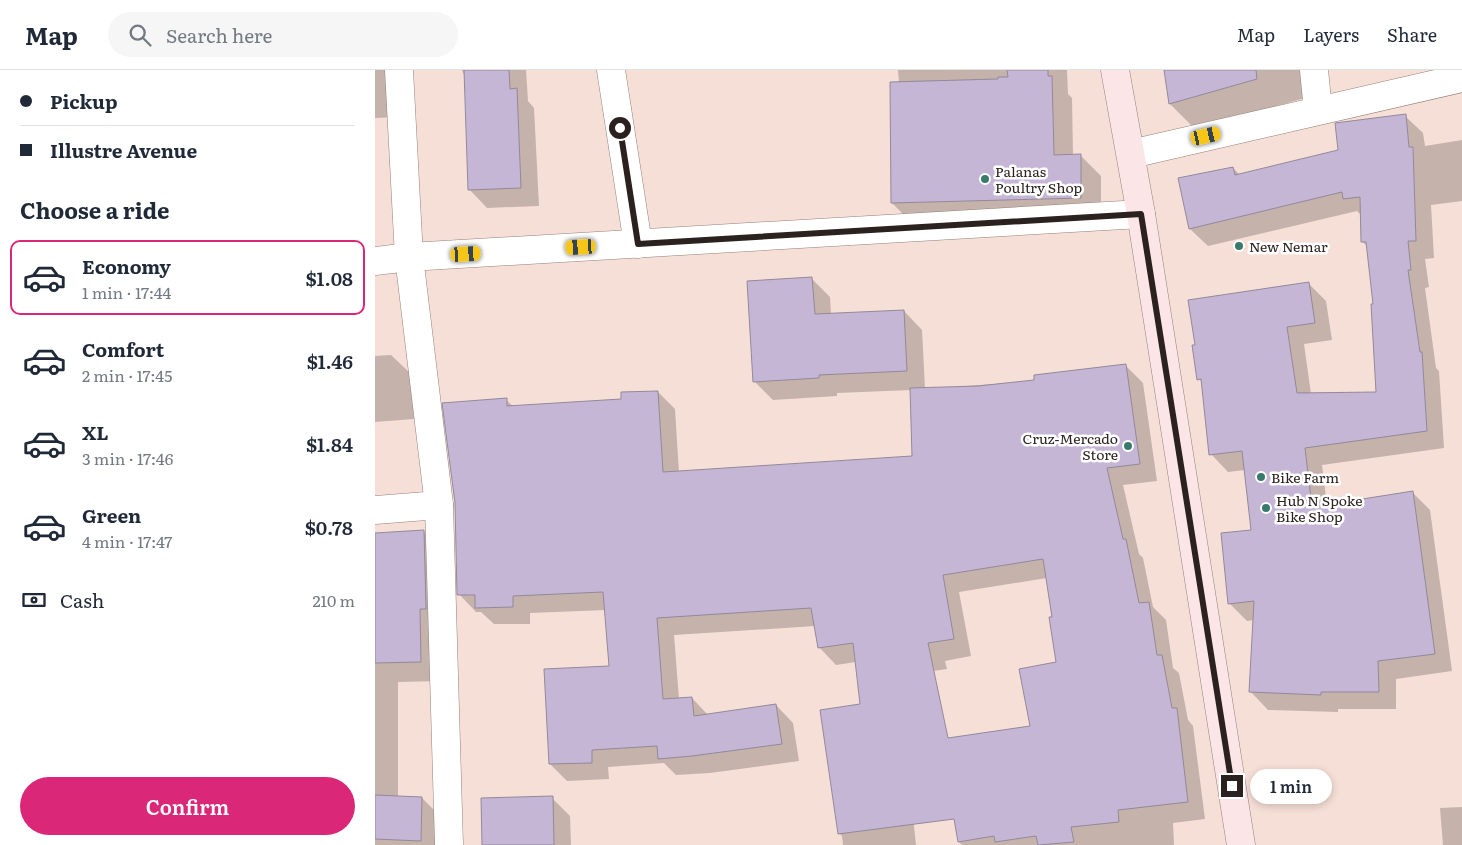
<!DOCTYPE html>
<meta charset="utf-8">
<style>
body{margin:0;font-family:Literata,serif;background:#f6f6f7;color:#1f2937;height:100vh;display:flex;flex-direction:column;font-size:19px;white-space:nowrap}
*{box-sizing:border-box;margin:0}
p{font-size:16px;color:#747a83}
.icon{flex:none;width:28px;height:28px;fill:none;stroke:currentColor;stroke-width:2;stroke-linecap:round;stroke-linejoin:round}
.map{position:relative;flex:1;overflow:hidden}
.panel{display:flex;flex-direction:column;background:#fff;width:375px}
.panel>*{flex:none}
.top-card{display:grid;align-content:center;height:110px;padding:0 20px;background:#fff}
.end{position:absolute;width:22px;height:22px;margin:-11px;border:6px solid #2b221f;background:#fff;box-shadow:0 0 0 2px #fff}
.from{border-radius:50%}
.bubble{position:absolute;height:35px;border-radius:18px;background:#fff;box-shadow:0 2px 8px #0003;font-size:16px;font-weight:600;line-height:35px;text-align:center}
.car{position:absolute;width:15px;height:30px;margin:-15px -8px;border-radius:6px;box-shadow:0 0 4px 1px #0007;background:linear-gradient(#f5c518 24%,#345 0 40%,#f5c518 0 76%,#345 0 86%,#f5c518 0)}
.top-card b{display:flex;align-items:center;gap:18px;height:48px;font-size:19px}
.top-card b+b{border-top:1px solid #e0e1e3}
.top-card i{width:12px;height:12px;background:#1f2937}
ul{padding:0;list-style:none}
li{display:flex;align-items:center;gap:15px;height:75px;margin:0 10px 8px;padding:0 10px;border:2px solid transparent;border-radius:10px}
li div{flex:1}
li b{display:block;font-size:19px}
li em{font-style:normal;font-weight:600}
li.on{border-color:#db2777}
li>.icon{width:45px;height:45px;stroke-width:1.5}
h2{padding:0 20px;font-size:22px;line-height:60px}
.pay{display:flex;align-items:center;gap:12px;height:55px;padding:0 20px;font-size:19px}
.pay p{margin-inline-start:auto}
.action{display:flex;gap:10px;margin-top:auto;padding:10px 20px}
.action a{flex:1;height:58px;border-radius:30px;background:#db2777;color:#fff;font-size:20px;font-weight:600;line-height:58px;text-align:center}
header{display:flex;align-items:center;gap:30px;box-sizing:border-box;height:70px;padding:0 25px;background:#fff;border-bottom:1px solid #e0e1e3}
header strong{font-size:24px}
nav{display:flex;gap:28px;margin-inline-start:auto;font-size:18px}
.search{width:350px;height:45px;background:#f6f6f7;display:flex;align-items:center;gap:12px;box-sizing:border-box;padding:0 18px;border-radius:28px;color:#747a83;font-size:19px}
main{display:flex;flex:1;min-height:0}
.map>svg:first-child{display:block}
.shadow{fill:#0003}
.building{fill:#c6b6d6;stroke:#92899a;fill-rule:evenodd}
.lines{fill:none;stroke-linecap:round;stroke-linejoin:round}
.minor-casing{stroke:#958079;stroke-width:29}
.secondary-casing{stroke:#958079;stroke-width:29}
.minor{stroke:#fff;stroke-width:28}
.secondary{stroke:#fce5e6;stroke-width:28}
.route{stroke:#2b221f;stroke-width:6}
.poi-dot{fill:#387b6d;stroke:#fff;stroke-width:2}
.labels{text-anchor:middle;dominant-baseline:central;stroke-width:5;stroke-linejoin:round;paint-order:stroke}
.poi-label{font-size:14px;fill:#2b221f;stroke:#fff;text-anchor:start}
</style>
<header>
<strong>Map</strong>
<div class="search"><svg class="icon" aria-label="search" viewBox="0 0 24 24"><circle cx="10" cy="10" r="6"/><path d="M15 15l6 6"/></svg>Search here</div>
<nav><a>Map</a><a>Layers</a><a>Share</a></nav>
</header>
<main>
<section class="panel">
<div class="top-card">
<b><i class="from"></i>Pickup</b>
<b><i></i>Illustre Avenue</b>
</div>
<h2>Choose a ride</h2>
<ul>
<li class="on"><svg class="icon" aria-label="car" viewBox="0 0 24 24"><path d="M5 17H2v-5l4-1 3-4h7l3 4 3 1v5h-3M9 17h6M6 11h13"/><circle cx="7" cy="17" r="2"/><circle cx="17" cy="17" r="2"/></svg><div><b>Economy</b><p>1 min · 17:44</p></div><em>$1.08</em></li>
<li><svg class="icon" aria-label="car" viewBox="0 0 24 24"><path d="M5 17H2v-5l4-1 3-4h7l3 4 3 1v5h-3M9 17h6M6 11h13"/><circle cx="7" cy="17" r="2"/><circle cx="17" cy="17" r="2"/></svg><div><b>Comfort</b><p>2 min · 17:45</p></div><em>$1.46</em></li>
<li><svg class="icon" aria-label="car" viewBox="0 0 24 24"><path d="M5 17H2v-5l4-1 3-4h7l3 4 3 1v5h-3M9 17h6M6 11h13"/><circle cx="7" cy="17" r="2"/><circle cx="17" cy="17" r="2"/></svg><div><b>XL</b><p>3 min · 17:46</p></div><em>$1.84</em></li>
<li><svg class="icon" aria-label="car" viewBox="0 0 24 24"><path d="M5 17H2v-5l4-1 3-4h7l3 4 3 1v5h-3M9 17h6M6 11h13"/><circle cx="7" cy="17" r="2"/><circle cx="17" cy="17" r="2"/></svg><div><b>Green</b><p>4 min · 17:47</p></div><em>$0.78</em></li>
</ul>
<div class="pay"><svg class="icon" aria-label="cash" viewBox="0 0 24 24"><path d="M3 7h18v10H3z"/><circle cx="12" cy="12" r="2"/></svg>Cash<p>210 m</p></div>
<div class="action"><a>Confirm</a></div>
</section>
<div class="map">
<svg width="1087" height="775" viewBox="0 0 1087 775">
<rect width="100%" height="100%" fill="#f6dfd6"/>
<!-- shadow -->
<g class="shadow">
<polygon points="0,0 26,0 26,47 0,48"/>
<polygon points="87,0 151,0 153,31 159,38 164,136 112,138 94,119 90,7"/>
<polygon points="523,0 692,0 693,24 697,28 698,86 705,85 726,106 726,148 537,153 517,133 524,13"/>
<polygon points="790,0 942,0 944,24 820,59 795,34"/>
<polygon points="1030,46 1048,63 1050,76 1087,70 1087,131 1056,135 1059,188 1050,189 1054,217 1050,218 1061,298 1064,301 1069,378 947,395 952,436 1038,423 1055,440 1077,601 1021,609 1021,639 963,639 963,642 893,640 876,622 879,550 872,551 854,533 878,461 870,400 853,402 836,384 828,313 824,309 933,213 951,231 957,270 929,274 936,324 1003,323 1000,235 993,177 988,172 987,146 982,141 833,176 815,159 858,98 865,105 964,81"/>
<polygon points="437,209 455,227 456,244 529,241 547,260 550,319 661,311 750,295 768,313 782,411 748,415 764,484 768,488 778,537 791,550 798,598 804,603 813,650 818,656 830,749 798,753 799,775 587,775 584,772 656,657 682,593 672,508 584,522 596,586 570,591 572,599 498,610 481,592 461,595 444,577 440,556 299,565 304,629 317,628 333,645 401,635 418,653 424,691 335,703 301,705 289,693 233,697 234,709 192,711 175,694 235,597 231,540 155,543 155,554 119,554 106,542 101,542 84,524 131,330 139,337 248,331 283,322 300,339 304,403 538,387 536,320 462,323 462,326 398,330 379,311"/>
<polygon points="16,285 35,303 39,349 0,352 0,286"/>
<polygon points="49,462 68,481 65,611 23,612 23,727 47,728 66,747 65,775 0,775 0,464"/>
<polygon points="528,650 541,775 468,775 467,766 464,763"/>
<polygon points="177,728 195,746 196,775 109,775"/>
<polygon points="1087,737 1087,775 1068,775 1065,738"/>
</g>
<!-- building -->
<g class="building">
<polygon points="89,0 134,0 135,19 142,18 146,118 93,120"/>
<polygon points="632,0 673,0 673,6 677,6 679,85 706,84 706,128 516,133 515,12 623,9 623,7 633,7"/>
<polygon points="789,0 881,0 882,9 794,34"/>
<polygon points="1031,44 1034,77 1038,77 1041,171 1033,171 1036,200 1033,200 1045,282 1047,282 1052,361 930,378 937,437 1038,421 1060,584 1003,591 1004,622 946,622 946,625 874,622 879,531 853,534 846,463 876,460 867,381 834,385 826,309 822,310 817,275 820,275 813,230 934,212 940,253 912,257 922,323 1001,322 996,234 998,234 991,172 986,172 985,127 968,129 967,122 814,159 803,108 858,97 860,105 963,80 960,53"/>
<polygon points="437,207 440,244 529,240 532,301 444,305 444,308 378,312 372,211"/>
<path d="M751,294L765,394L732,398L748,469H751L764,533L774,532L782,585H787L797,638H802L813,732L743,740L744,752L696,757L699,772L663,775L661,766L620,772L619,766L583,772L579,749L463,764L445,640L485,634L478,573L443,578L436,538L282,548L288,629L317,627L319,646L401,634L407,674L317,686L283,689L282,676L217,680V693L174,694L169,599L234,596L228,522L138,526V537L100,538V525H82L80,433L67,333L132,328V336L246,329V322L283,321L288,402L537,386L535,318L603,316L659,310V305ZM668,489L677,547H674L681,592L644,599L655,656L573,668L553,573L579,569L568,505Z"/>
<polygon points="49,460 51,539 45,539 46,592 0,593 0,463"/>
<polygon points="0,725 47,727 46,771 0,769"/>
<polygon points="178,726 179,775 107,775 106,728"/>
</g>
<g class="lines">
<defs>
<g id="minor">
<polyline points="24,0 34,187 64,435 74,775"/>
<polyline points="236,0 263,174"/>
<polyline points="939,0 943,40"/>
<polyline points="756,84 1087,8"/>
<polyline points="0,191 34,187 766,144"/>
<polyline points="0,440 64,435"/>
</g>
<polyline id="secondary" points="740,0 766,144 866,775"/>
</defs>
<!-- minor casing -->
<use href="#minor" class="minor-casing"/>
<!-- secondary casing -->
<use href="#secondary" class="secondary-casing"/>
<!-- minor -->
<use href="#minor" class="minor"/>
<!-- secondary -->
<use href="#secondary" class="secondary"/>
</g>
<g class="lines">
<!-- route -->
<polyline class="route" points="245,58 263,174 766,144 857,716"/>
</g>
<!-- markers -->
<g class="poi-dot">
<circle cx="610" cy="109" r="5"/>
<circle cx="864" cy="176" r="5"/>
<circle cx="753" cy="376" r="5"/>
<circle cx="886" cy="407" r="5"/>
<circle cx="891" cy="438" r="5"/>
</g>
<g class="labels">
<!-- poi labels -->
<g class="poi-label">
<text x="620" y="101">Palanas<tspan x="620" dy="16">Poultry Shop</tspan></text>
<text x="874" y="176">New Nemar</text>
<text x="743" y="368" text-anchor="end">Cruz-Mercado<tspan x="743" dy="16">Store</tspan></text>
<text x="896" y="407">Bike Farm</text>
<text x="901" y="430">Hub N Spoke<tspan x="901" dy="16">Bike Shop</tspan></text>
</g>
</g>
</svg>
<i class="end from" style="left:245px;top:58px"></i>
<i class="end" style="left:857px;top:716px"></i>
<div class="bubble" style="left:875px;top:699px;width:82px">1 min</div>
<i class="car" style="left:831px;top:66px;rotate:77deg"></i>
<i class="car" style="left:206px;top:177px;rotate:267deg"></i>
<i class="car" style="left:91px;top:184px;rotate:87deg"></i>
</div>
</main>
